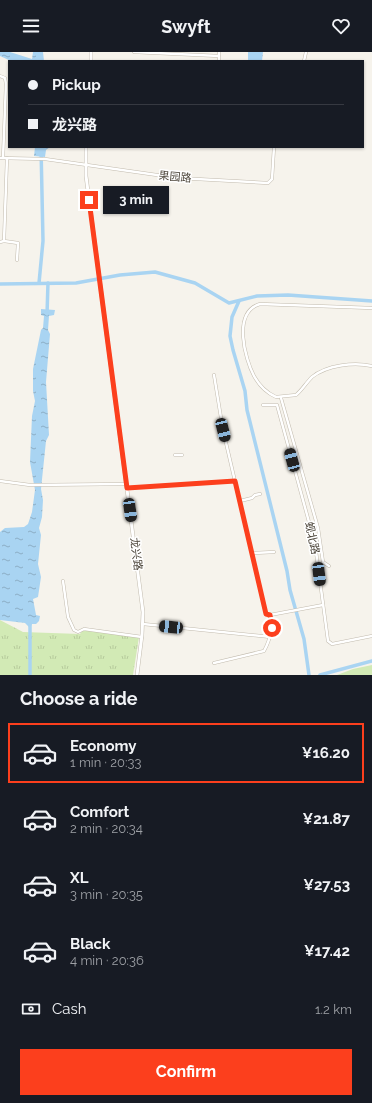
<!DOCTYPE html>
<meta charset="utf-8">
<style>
body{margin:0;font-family:Raleway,"Noto Sans SC",sans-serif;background:#242831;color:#f1f3f6;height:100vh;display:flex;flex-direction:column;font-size:15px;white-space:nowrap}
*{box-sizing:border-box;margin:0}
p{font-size:13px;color:#9ea1a6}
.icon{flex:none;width:22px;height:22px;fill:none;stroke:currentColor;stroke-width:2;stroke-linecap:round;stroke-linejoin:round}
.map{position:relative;height:623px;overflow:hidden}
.side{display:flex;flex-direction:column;background:#171b24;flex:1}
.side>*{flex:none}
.guide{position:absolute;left:8px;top:8px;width:356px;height:88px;border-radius:0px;box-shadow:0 1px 3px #0004;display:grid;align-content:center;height:88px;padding:0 20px;background:#171b24}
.end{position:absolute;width:18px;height:18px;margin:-9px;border:5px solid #fc3f1d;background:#fff;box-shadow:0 0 0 2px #fff}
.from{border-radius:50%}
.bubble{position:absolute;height:28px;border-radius:0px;background:#171b24;box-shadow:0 1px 3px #0004;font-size:13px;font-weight:700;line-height:28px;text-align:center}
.car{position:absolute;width:12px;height:24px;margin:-12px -6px;border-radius:5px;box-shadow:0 0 3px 1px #0007;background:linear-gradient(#222 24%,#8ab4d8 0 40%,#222 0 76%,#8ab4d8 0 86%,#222 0)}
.guide b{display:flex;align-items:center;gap:14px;height:38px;font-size:15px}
.guide b+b{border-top:1px solid #363941}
.guide i{width:10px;height:10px;background:#f1f3f6}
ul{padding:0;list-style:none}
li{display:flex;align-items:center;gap:12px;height:60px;margin:0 8px 6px;padding:0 12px;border:2px solid transparent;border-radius:0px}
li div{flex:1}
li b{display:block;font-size:15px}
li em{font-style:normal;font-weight:700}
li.active{border-color:#fc3f1d}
li>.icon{width:36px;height:36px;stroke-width:1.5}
h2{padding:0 20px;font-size:18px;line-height:48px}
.pay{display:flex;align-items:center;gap:10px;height:44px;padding:0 20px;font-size:15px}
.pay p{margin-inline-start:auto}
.button{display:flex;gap:8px;margin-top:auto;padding:8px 20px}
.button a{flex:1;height:46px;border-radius:0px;background:#fc3f1d;color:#fff;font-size:16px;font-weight:700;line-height:46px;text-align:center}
header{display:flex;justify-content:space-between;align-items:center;height:52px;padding:0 20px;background:#171b24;font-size:18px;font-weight:700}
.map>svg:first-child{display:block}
.grass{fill:url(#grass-tufts)}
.pitch{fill:#d2eab5}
.water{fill:url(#water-ripples)}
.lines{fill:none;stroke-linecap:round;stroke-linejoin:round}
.canal{stroke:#a9d4f2;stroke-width:3.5}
.minor-casing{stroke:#c2bbae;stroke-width:3.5}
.tertiary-casing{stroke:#c2bbae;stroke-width:4}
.minor{stroke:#fff;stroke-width:2.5}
.tertiary{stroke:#fff;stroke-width:3}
.route{stroke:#fc3f1d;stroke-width:5}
.labels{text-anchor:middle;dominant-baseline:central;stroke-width:3;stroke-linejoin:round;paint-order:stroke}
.street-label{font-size:11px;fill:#4b4439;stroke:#fff}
</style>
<header><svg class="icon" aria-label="menu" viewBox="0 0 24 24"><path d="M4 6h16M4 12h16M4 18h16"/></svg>Swyft<svg class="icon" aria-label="heart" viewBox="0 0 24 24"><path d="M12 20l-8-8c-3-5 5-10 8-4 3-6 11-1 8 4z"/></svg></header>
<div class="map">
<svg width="372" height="623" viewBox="0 0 372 623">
<defs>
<pattern id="grass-tufts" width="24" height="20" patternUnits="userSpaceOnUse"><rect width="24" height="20" fill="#d2eab5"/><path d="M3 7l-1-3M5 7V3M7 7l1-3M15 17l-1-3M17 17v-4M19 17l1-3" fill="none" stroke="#b6ca9c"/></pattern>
<pattern id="water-ripples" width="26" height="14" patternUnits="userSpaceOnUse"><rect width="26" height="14" fill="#a9d4f2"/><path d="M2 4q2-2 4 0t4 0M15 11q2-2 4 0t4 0" fill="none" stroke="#8caec5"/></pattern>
</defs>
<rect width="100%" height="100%" fill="#f6f3ec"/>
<!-- grass -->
<polygon class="grass" points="0,568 23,580 80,582 83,577 139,585 133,623 0,623"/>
<!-- pitch -->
<polygon class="pitch" points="372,613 372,623 337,623 353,617"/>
<!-- water -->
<g class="water">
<polygon points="0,0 10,0 32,7 33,0 43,0 44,9 11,9 0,4"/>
<polygon points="248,0 263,0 262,9 248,9"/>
<polygon points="35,95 50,95 46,98 45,105 34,104"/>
<polygon points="41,257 55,258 54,263 49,264 48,278 50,282 46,330 49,383 46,389 41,437 43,448 42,465 39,476 41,483 38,512 41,525 38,545 33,547 36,563 40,564 39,569 36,572 32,572 30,576 25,571 0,568 0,480 5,476 24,475 28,472 32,460 35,438 30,410 32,364 35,349 33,339 33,317 41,278 43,276 44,264 41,263"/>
</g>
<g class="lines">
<!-- canal -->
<g class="canal">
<polyline points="39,231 43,189 41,95"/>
<polyline points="0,232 76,231 120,223 155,220 195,231 229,251 257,244 288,243 372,249"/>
<polyline points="239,249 232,265 230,284 233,298 245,339 247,358 287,519 290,538 304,587 309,623"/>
<polyline points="47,262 48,231"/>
<polyline points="30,623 30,572"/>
<polyline points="320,623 372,609"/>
</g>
<defs>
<g id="minor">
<polyline points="134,0 219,4"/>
<polyline points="219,0 219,9"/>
<polyline points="304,9 306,0"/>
<polyline points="0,24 5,26 6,32 3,106"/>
<polyline points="0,106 45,107 178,126 268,131 272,127 274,95"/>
<polyline points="4,189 18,191 17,208"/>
<polyline points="0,190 4,189 7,106"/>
<path d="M372,256L260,252C232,260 245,307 254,324C259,333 267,341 276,345L296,343C302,338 306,331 312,325C327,313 354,310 372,314"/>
<polyline points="281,346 318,476 323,510 329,514"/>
<polyline points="263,353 277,353 315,492 328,589 332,592 372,584"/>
<polyline points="175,403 182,403"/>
<polyline points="0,429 30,433 126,432"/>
<polyline points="127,436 235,429"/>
<polyline points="240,449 252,446 255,443 260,442"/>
<polyline points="252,501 274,500"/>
<polyline points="63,529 68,565 74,578 78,580 84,577 142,585"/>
<polyline points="270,563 323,553"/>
<polyline points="143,572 271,585"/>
<path d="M214,611L264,599C271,586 272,578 270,563L266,562L223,378L214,323"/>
</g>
<g id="tertiary">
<polyline points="91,9 91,0"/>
<polyline points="86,95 86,124 143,560 142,583 137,623"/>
</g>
</defs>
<!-- minor casing -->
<use href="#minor" class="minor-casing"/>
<!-- tertiary casing -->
<use href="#tertiary" class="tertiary-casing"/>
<!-- minor -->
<use href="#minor" class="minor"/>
<!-- tertiary -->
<use href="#tertiary" class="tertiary"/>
</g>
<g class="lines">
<!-- route -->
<polyline class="route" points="89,148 127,436 235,429 266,562 270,563 272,576"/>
</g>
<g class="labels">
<!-- street labels -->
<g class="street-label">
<text transform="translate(175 125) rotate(5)">果园路</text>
<text transform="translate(312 486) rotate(77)">蚬北路</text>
<text transform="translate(136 502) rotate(83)">龙兴路</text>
</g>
</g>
</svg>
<i class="end from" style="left:272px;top:576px"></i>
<i class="end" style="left:89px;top:148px"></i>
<div class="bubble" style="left:103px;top:134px;width:66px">3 min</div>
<i class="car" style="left:223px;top:378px;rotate:166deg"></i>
<i class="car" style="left:292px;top:408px;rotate:345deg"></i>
<i class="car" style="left:130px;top:458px;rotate:172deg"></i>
<i class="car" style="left:319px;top:522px;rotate:173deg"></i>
<i class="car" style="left:171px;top:575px;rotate:276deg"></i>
<div class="guide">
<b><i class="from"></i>Pickup</b>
<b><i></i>龙兴路</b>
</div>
</div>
<section class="side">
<h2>Choose a ride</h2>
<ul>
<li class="active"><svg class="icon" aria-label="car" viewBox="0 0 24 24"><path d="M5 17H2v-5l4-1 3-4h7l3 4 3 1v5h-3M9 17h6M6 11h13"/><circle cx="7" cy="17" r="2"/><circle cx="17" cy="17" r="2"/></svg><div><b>Economy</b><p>1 min · 20:33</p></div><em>¥16.20</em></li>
<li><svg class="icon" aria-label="car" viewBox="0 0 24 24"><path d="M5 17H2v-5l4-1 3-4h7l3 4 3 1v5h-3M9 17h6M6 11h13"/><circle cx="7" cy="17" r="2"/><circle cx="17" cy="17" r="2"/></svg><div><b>Comfort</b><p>2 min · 20:34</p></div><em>¥21.87</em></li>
<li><svg class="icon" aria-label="car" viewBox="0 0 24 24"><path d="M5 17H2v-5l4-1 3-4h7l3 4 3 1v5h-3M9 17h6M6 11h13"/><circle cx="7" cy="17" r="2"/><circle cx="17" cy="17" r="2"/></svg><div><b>XL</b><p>3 min · 20:35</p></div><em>¥27.53</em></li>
<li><svg class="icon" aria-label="car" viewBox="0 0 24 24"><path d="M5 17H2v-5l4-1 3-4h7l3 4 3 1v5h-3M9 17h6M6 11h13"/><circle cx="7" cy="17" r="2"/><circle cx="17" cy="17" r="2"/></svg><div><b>Black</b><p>4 min · 20:36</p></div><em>¥17.42</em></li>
</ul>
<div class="pay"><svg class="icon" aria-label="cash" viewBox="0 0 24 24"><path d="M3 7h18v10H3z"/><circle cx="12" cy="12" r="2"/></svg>Cash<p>1.2 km</p></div>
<div class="button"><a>Confirm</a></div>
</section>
